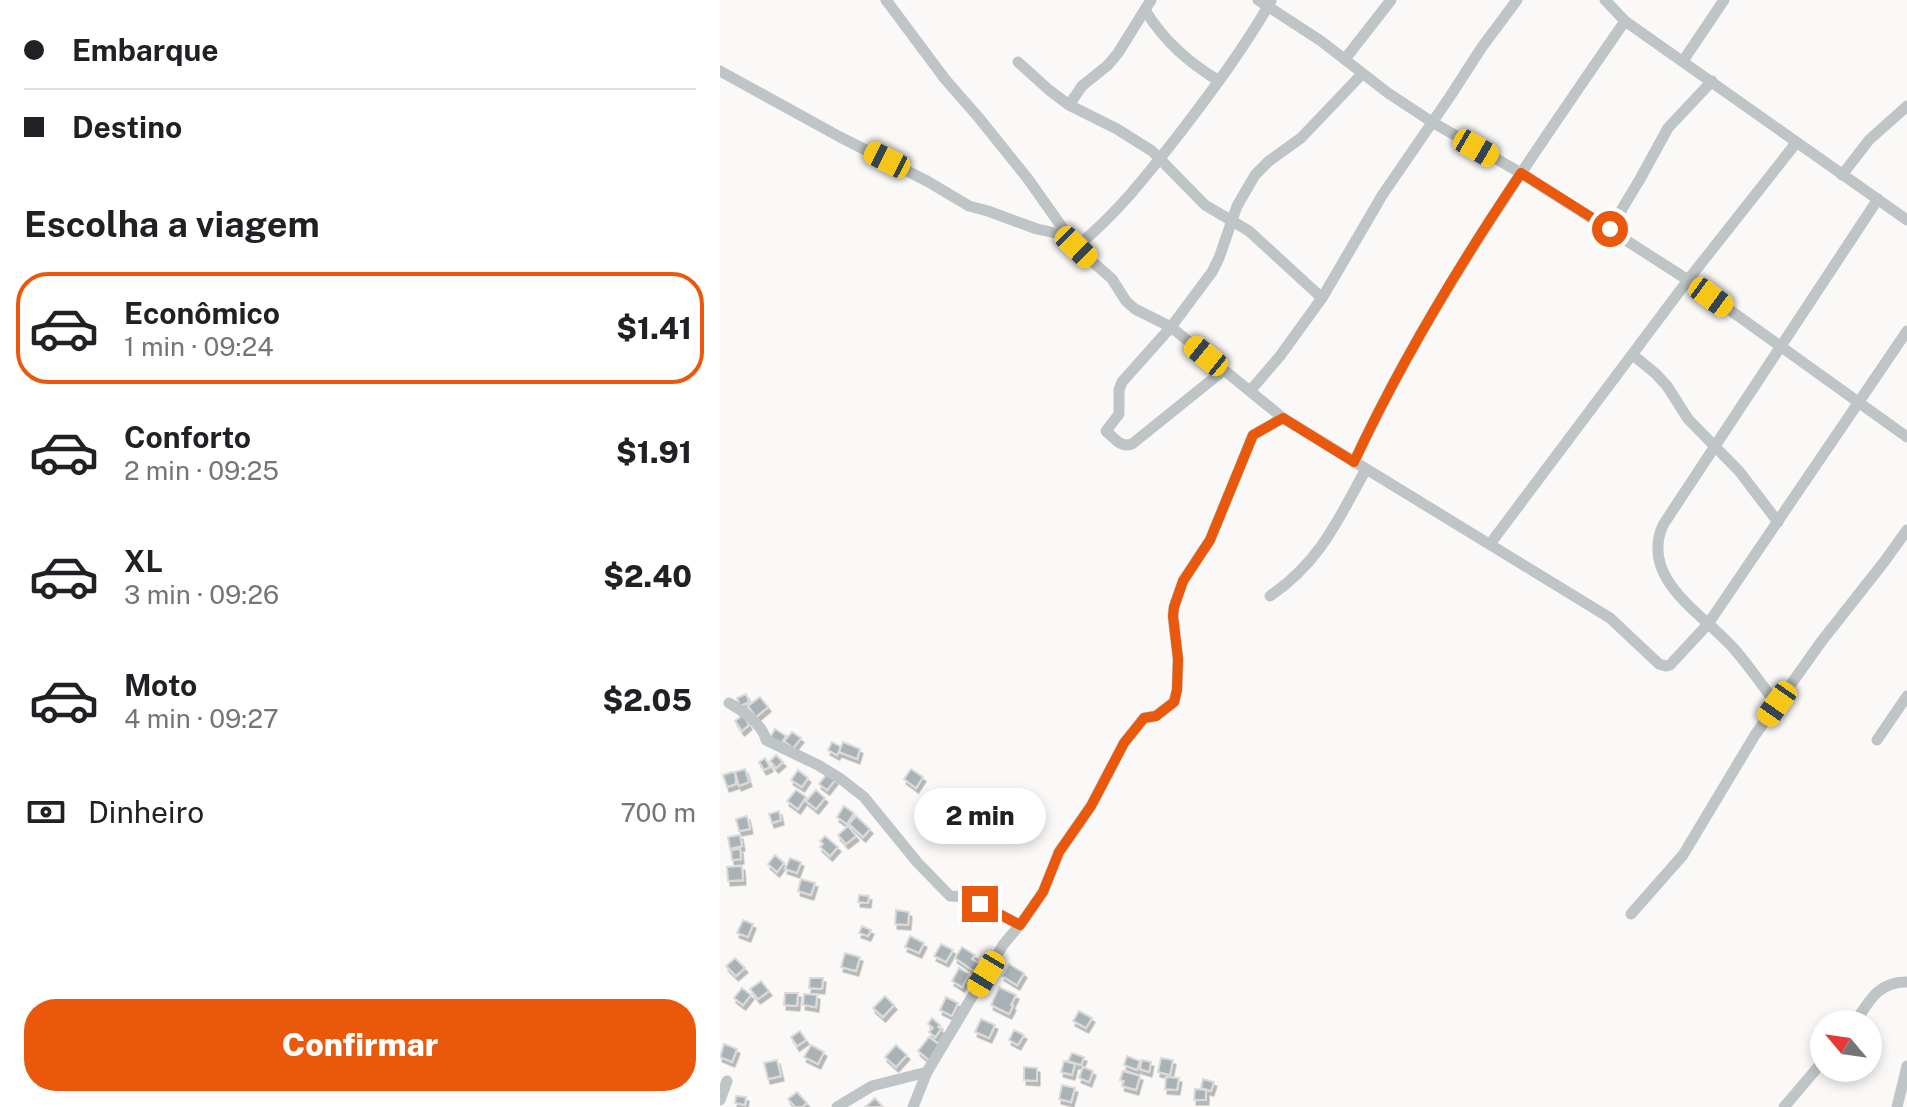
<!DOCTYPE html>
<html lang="pt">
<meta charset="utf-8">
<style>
body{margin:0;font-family:"Public Sans",sans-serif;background:#f6f6f6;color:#202124;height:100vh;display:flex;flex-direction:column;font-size:30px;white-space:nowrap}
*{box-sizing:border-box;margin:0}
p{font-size:26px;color:#757577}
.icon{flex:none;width:44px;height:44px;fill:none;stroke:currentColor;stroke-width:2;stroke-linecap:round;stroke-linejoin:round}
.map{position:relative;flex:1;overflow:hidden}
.panel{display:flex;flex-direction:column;background:#fff;width:720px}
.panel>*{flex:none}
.top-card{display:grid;align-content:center;height:176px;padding:0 24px;background:#fff}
.needle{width:52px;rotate:299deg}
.controls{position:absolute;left:1090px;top:1010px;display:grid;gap:16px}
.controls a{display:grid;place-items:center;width:72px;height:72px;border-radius:50%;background:#fff;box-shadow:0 4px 12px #0003;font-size:40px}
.end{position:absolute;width:36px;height:36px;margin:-18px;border:10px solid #ea580c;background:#fff;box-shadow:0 0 0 4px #fff}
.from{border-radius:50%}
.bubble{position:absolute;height:56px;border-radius:28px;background:#fff;box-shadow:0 4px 12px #0003;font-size:26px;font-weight:800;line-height:56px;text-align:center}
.car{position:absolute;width:24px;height:48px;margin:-24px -12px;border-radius:10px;box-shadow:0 0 6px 2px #0007;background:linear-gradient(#f5c518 24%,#345 0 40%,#f5c518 0 76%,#345 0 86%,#f5c518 0)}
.top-card b{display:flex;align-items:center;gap:28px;height:76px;font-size:30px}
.top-card b+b{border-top:2px solid #e0e0e0}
.top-card i{width:20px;height:20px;background:#202124}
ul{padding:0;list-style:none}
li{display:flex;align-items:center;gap:24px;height:112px;margin:0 16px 12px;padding:0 8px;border:4px solid transparent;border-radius:32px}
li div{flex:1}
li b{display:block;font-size:30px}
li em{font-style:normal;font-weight:800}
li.current{border-color:#ea580c}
li>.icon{width:72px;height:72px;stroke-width:1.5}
h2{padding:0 24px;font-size:36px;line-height:96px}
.pay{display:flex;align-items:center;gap:20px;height:88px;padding:0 24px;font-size:30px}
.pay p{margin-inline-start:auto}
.button{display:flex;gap:16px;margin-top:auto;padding:16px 24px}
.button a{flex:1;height:92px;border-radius:32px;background:#ea580c;color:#fff;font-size:32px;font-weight:800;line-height:92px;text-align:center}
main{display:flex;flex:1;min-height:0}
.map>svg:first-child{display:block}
.building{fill:#a9b3b7;stroke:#dcdbda;stroke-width:2;filter:url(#shadow)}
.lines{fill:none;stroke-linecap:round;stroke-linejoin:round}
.minor{stroke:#bfc5c7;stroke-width:11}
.route{stroke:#ea580c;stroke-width:10}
</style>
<main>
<section class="panel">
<div class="top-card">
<b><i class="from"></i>Embarque</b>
<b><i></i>Destino</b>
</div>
<h2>Escolha a viagem</h2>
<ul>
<li class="current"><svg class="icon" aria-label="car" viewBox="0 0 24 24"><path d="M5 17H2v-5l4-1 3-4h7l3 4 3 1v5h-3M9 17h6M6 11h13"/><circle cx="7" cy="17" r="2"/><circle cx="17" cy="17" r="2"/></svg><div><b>Econômico</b><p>1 min · 09:24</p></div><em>$1.41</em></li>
<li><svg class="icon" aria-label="car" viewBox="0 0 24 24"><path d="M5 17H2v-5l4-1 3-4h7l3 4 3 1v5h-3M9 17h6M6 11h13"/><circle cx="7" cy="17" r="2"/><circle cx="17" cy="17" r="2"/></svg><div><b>Conforto</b><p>2 min · 09:25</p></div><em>$1.91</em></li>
<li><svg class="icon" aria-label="car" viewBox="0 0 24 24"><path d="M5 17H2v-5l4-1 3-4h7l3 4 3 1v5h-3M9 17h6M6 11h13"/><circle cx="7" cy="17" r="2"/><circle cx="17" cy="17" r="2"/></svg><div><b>XL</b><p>3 min · 09:26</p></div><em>$2.40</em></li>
<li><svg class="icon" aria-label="car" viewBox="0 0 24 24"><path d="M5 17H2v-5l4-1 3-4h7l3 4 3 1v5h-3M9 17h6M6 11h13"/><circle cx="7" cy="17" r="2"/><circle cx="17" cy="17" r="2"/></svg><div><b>Moto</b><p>4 min · 09:27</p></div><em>$2.05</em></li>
</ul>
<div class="pay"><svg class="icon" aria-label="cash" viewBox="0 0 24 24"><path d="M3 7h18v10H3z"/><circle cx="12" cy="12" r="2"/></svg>Dinheiro<p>700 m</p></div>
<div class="button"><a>Confirmar</a></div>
</section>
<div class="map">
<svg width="1187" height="1107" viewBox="0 0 1187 1107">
<defs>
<filter id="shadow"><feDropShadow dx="2.5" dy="4.5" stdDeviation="0" flood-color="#0004"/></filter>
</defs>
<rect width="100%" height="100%" fill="#faf9f8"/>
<!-- building -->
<g class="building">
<polygon points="26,694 29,702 20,706 17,698"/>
<polygon points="40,697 48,707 36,717 28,706"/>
<polygon points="23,715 29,725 22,731 15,721"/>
<polygon points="55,729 66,736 60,745 49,739"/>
<polygon points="72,732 81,738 73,748 64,741"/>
<polygon points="112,742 121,747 117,755 108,750"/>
<polygon points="123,742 140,749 137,759 119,752"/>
<polygon points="56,755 63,762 56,768 50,761"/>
<polygon points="45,758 50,767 44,770 39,762"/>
<polygon points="25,769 29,782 19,786 15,772"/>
<polygon points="191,769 203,777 196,788 184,779"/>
<polygon points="78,770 88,778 82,787 71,780"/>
<polygon points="12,772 15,773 16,784 7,787 3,775"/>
<polygon points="107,774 115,780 107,790 99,784"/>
<polygon points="76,790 86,797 78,809 67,801"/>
<polygon points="96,790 105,798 96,809 86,801"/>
<polygon points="124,806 134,813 127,824 117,817"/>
<polygon points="59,811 61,820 52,823 49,814"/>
<polygon points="27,816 30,829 19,831 16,819"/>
<polygon points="136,816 150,829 143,837 129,824"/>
<polygon points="128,826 136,836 126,844 118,835"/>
<polygon points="20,835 22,846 10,849 8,837"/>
<polygon points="105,836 118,847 110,856 100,847 103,844 100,841"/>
<polygon points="20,849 21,859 12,860 11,850"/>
<polygon points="55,855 64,863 57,872 48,864"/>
<polygon points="70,858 81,862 77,873 65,869"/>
<polygon points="22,866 23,880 8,881 7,867"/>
<polygon points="81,879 95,883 91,895 78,891"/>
<polygon points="139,895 149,896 148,903 138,902"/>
<polygon points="176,910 189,912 188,925 175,924"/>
<polygon points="23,920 33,924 28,937 17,933"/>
<polygon points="142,926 151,930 148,936 139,933"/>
<polygon points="190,936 204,943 199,953 185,947"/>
<polygon points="221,944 233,950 226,962 214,956"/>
<polygon points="242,947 255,955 252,959 266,968 261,976 235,958"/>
<polygon points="125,953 140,957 136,971 121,967"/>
<polygon points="15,958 25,968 16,976 6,966"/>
<polygon points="289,964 304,973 297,985 282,976"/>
<polygon points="239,968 249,974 242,987 232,981"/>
<polygon points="90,978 103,978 102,989 89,988"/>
<polygon points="41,981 49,991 38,999 30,989"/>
<polygon points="279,987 296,995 291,1005 293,1006 289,1014 271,1005"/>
<polygon points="22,988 31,995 23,1005 14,998"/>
<polygon points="65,993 78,993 77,1006 64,1005"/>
<polygon points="84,994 97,995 96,1007 83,1005"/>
<polygon points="165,996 174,1005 163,1017 153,1008"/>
<polygon points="226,997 238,1003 232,1016 220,1010"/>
<polygon points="359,1011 372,1018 366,1028 353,1021"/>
<polygon points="212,1018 220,1025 218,1027 221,1029 215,1037 209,1032 213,1028 208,1024"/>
<polygon points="261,1019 275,1025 269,1038 255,1032"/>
<polygon points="294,1030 304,1035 298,1045 289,1040"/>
<polygon points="80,1031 86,1040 77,1046 71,1037"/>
<polygon points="209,1037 221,1046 209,1060 198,1051"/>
<polygon points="4,1044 17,1049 12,1062 0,1057"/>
<polygon points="91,1045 104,1052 98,1064 84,1057"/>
<polygon points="176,1045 187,1055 176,1067 165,1057"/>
<polygon points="352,1053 364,1057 361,1065 348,1061"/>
<polygon points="407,1056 420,1061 417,1070 404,1065"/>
<polygon points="441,1058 453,1060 450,1075 438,1072"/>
<polygon points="57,1060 61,1076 48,1079 44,1063"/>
<polygon points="422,1060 431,1062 429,1072 420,1069"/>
<polygon points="344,1061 355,1064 352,1075 341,1072"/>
<polygon points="304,1067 317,1068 317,1081 304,1080"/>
<polygon points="363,1067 373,1071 369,1082 359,1078"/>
<polygon points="403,1071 420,1076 416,1090 402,1086 404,1081 400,1080"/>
<polygon points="446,1077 459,1078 457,1090 445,1089"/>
<polygon points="483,1079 494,1082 491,1091 481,1088"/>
<polygon points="342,1085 355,1088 351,1102 339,1099"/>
<polygon points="475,1089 486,1090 486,1100 474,1100"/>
<polygon points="77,1092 87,1103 82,1107 75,1107 68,1099"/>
<polygon points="16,1096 26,1097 25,1105 15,1103"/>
<polygon points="155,1098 163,1107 145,1107"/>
</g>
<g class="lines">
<!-- minor -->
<g class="minor">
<polyline points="166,0 225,79 259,118 308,179 356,247 392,279 406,301 415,309 451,327 563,418 890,618 939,664 946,666 950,665 988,624 1187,331"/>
<polyline points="538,0 601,41 668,93 712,122 801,173 968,280 1187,437"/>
<polyline points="885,0 905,21 1187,220"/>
<path d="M425,10C444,41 468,62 499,81"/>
<polyline points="625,59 671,0"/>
<polyline points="963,61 1004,0"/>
<polyline points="298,62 329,90 349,105 397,129 432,151 485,205 529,231 602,298"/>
<polyline points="0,71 120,137 207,181 249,206 268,211 317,229 349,236"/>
<polyline points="349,105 362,86 388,65 398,53 431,0"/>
<polyline points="1122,175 1149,140 1187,106"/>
<polyline points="890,229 920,179 948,128 992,81"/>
<path d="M356,247C397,214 428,174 460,133C492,91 525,47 551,1"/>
<polyline points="913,355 936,374 947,386 968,419 1019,471 1058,522"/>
<path d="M504,370L412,444C401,448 394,438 386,431L399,414V390L402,382L451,327L492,272L499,258L517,206L535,175L549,161L581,138L642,74"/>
<polyline points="530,391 560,356 602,298 663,194 729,98 762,47 797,0"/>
<path d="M634,462C707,305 807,163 905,21"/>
<polyline points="770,544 968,280 1076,143"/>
<path d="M550,596C600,562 618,520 646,469"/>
<path d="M9,703C22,710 43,725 46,740L98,765L121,779L144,797L197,862L230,896L250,897L260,904L300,925"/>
<path d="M1057,704C1042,686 1030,667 1015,650C984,614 919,580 943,525L1158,199"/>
<polyline points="1157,740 1187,696"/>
<polyline points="911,914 963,855 1035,735 1101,642 1164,562 1187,530"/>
<path d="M1134,1024C1148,1003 1158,981 1187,982"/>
<polyline points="0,1100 7,1081"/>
<polyline points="117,1107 152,1086 207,1072"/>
<polyline points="193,1107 207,1072 283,945 303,921 323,892 339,852 371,806 404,743 424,718 436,716 454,702 457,690 458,659 453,616 454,607 463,581 490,540 533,435 563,418"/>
<polyline points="1064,1107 1104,1060"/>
<polyline points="1177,1107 1187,1066"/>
</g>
</g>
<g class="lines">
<!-- route -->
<path class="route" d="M260,904L300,925L323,892L339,852L371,806L404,743L424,718L436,716L454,702L457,690L458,659L453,616L454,607L463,581L490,540L533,435L563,418L634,462C681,361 739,265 801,173L890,229"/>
</g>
</svg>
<div class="controls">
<a><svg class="needle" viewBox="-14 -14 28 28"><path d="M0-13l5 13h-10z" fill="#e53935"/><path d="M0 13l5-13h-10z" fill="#757577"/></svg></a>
</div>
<i class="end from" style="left:890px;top:229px"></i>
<i class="end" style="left:260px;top:904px"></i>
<div class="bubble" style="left:194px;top:788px;width:132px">2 min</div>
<i class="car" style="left:756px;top:148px;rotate:120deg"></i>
<i class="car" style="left:167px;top:160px;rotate:297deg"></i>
<i class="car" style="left:356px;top:247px;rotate:134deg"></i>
<i class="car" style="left:991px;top:297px;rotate:126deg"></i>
<i class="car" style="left:486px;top:356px;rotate:309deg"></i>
<i class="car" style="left:1057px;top:704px;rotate:215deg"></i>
<i class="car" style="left:266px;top:974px;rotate:211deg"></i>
</div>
</main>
